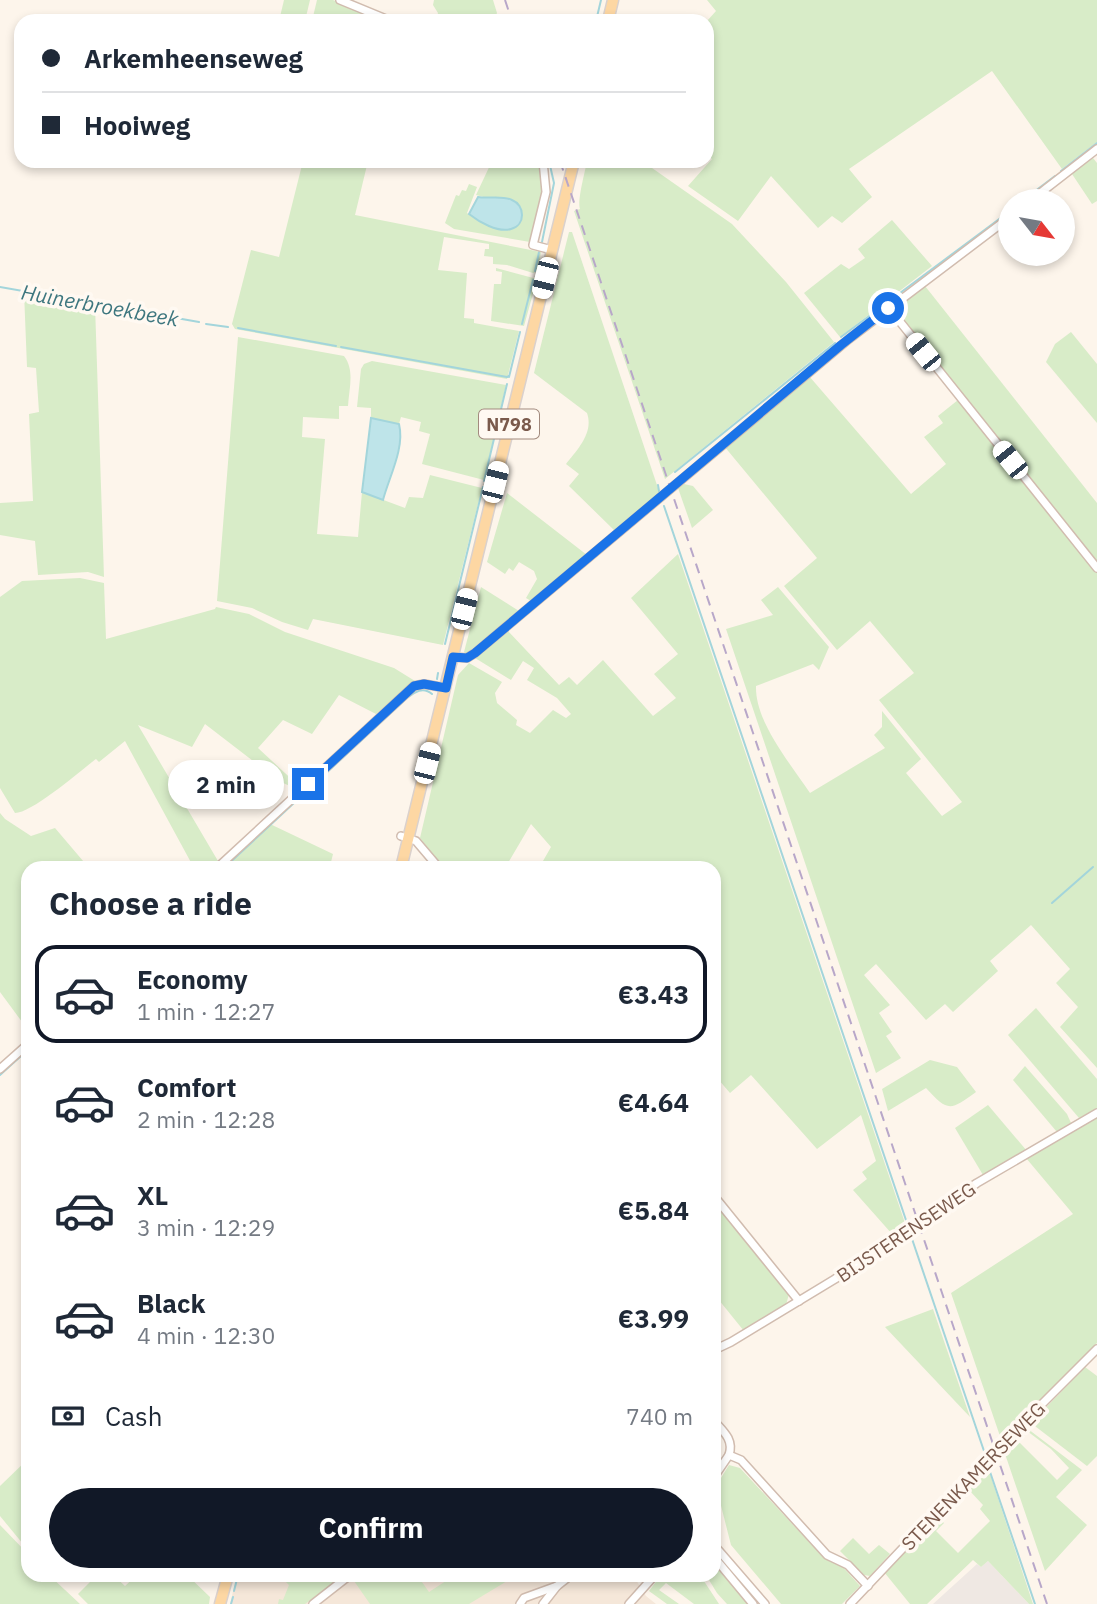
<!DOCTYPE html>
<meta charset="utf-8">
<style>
body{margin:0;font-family:"IBM Plex Sans",sans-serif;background:#f6f6f7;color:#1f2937;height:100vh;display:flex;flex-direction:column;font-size:26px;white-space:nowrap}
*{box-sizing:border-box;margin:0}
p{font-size:23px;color:#747a83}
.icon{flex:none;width:38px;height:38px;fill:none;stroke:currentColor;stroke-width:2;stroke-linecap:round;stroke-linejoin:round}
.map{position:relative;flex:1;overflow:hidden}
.panel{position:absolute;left:21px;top:861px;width:700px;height:721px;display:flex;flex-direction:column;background:#fff;border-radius:21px;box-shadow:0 4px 10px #0003}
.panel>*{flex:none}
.guide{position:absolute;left:14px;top:14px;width:700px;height:154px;border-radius:21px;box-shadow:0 4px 10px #0003;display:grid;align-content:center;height:154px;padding:0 28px;background:#fff}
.needle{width:46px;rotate:121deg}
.fabs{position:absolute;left:998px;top:189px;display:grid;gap:14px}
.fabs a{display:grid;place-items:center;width:77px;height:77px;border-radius:50%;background:#fff;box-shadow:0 4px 10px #0003;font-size:35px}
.end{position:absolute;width:32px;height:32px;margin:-16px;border:9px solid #1a73e8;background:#fff;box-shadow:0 0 0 4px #fff}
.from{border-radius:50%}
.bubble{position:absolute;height:49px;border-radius:24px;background:#fff;box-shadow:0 4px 10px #0003;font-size:23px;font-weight:800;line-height:49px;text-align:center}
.car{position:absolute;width:21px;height:42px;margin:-21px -10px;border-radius:9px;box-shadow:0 0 5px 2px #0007;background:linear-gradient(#fff 24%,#345 0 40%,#fff 0 76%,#345 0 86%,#fff 0)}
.guide b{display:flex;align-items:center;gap:24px;height:66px;font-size:26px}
.guide b+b{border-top:2px solid #e0e1e3}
.guide i{width:18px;height:18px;background:#1f2937}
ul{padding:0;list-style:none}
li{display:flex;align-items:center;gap:21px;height:98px;margin:0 14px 10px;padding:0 14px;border:4px solid transparent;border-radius:21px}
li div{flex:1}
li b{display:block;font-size:26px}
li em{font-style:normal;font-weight:800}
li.selected{border-color:#111827}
li>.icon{width:63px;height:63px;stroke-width:1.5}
h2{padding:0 28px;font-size:32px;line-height:84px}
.pay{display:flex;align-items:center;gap:18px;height:77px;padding:0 28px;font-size:26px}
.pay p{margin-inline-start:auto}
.primary-button{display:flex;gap:14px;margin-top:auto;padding:14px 28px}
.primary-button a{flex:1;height:80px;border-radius:42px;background:#111827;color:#fff;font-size:28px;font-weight:800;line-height:80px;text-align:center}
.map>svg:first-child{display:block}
.residential{fill:#f5e7d9}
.industrial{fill:#efe8e3}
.green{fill:#d8ecc8}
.water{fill:#bee4e9;stroke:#a3d5db;stroke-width:2}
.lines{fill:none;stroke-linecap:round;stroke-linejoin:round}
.stream{stroke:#a3d5db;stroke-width:2}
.minor-casing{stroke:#d1bcaf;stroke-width:10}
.major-casing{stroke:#dad1cd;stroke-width:13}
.minor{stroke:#fff;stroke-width:7}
.major{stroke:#fdd7a3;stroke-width:10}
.rail{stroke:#b8a7c9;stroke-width:2;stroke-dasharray:10 7;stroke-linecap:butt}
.route{stroke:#1a73e8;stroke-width:9}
.labels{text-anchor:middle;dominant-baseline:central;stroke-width:7;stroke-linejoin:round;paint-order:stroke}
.shield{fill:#fff9f2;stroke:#a28a7e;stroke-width:2}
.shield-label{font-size:18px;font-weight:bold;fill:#7a5a4c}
.street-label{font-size:19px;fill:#7a5a4c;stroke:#fff9f2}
.water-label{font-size:21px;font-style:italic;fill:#3e777f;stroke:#fff9f2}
</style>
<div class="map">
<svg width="1097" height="1604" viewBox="0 0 1097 1604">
<rect width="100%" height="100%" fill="#fdf5eb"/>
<!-- residential -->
<polygon class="residential" points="237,1575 633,1575 646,1596 656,1604 230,1604"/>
<!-- industrial -->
<polygon class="industrial" points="988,1561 1029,1604 933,1604 977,1564 981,1567"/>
<!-- green -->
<g class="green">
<polygon points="284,0 310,0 305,21 279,21"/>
<polygon points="317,0 333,0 384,21 312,21"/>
<polygon points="434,0 493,0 497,13 493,21 436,21 438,13 433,5"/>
<polygon points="707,0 1097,0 1097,142 1062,169 992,71 849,169 872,197 842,223 832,216 818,228 771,176 738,221 688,186 712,159 707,155 707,21 716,11"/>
<polygon points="1093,158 1097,163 1097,201 1092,204 1072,174"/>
<polygon points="303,161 368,161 355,215 541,252 538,271 533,273 507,265 493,264 493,257 484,256 485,249 489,249 489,244 444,237 438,270 467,273 464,318 474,319 474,323 519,331 507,379 235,329 232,324 251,250 279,257"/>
<path d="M492,161H540L544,188L530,242L454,229L445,223L456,195L459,196L462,190L466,191L469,184L477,187L467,213C479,222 501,233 516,227L507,198H487L476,195Z"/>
<path d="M587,161H642L732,224L786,282L834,342L665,479L574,211L580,209C577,201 585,172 587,161Z"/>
<polygon points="892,220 932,266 840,337 804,293 841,264 849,269 865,258 858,249"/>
<path d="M569,232H572L660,494L615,531L569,486L579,474L566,464C577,450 594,433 587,413L534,373Z"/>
<polygon points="496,268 537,279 524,326 491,321 494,284 501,284 502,272 496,271"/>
<polygon points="925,286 1097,503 1097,563 895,312 895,308"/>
<polygon points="24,292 95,305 104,577 88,572 38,575 35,541 0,535 0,503 33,501 29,414 39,412 36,368 27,367"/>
<polygon points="1071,332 1097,364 1097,423 1046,362 1055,344"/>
<path d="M238,337L344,356C355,370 349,389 348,406H339V419L303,417L302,437L325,439L317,534L358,537L362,492L405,508L409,497L423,498L430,475L482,488L443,645L313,619L308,630L282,622L252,608L217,601Z"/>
<polygon points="372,361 506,385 484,480 422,464 430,434 419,431 421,422 401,417 399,424 371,418 371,408 357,407 361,369 364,364"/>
<path d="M809,376L911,494L946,464L924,437L943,423L938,416L958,400L1097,572V1068L1060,1027L1078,1007L1056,983L1070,969L1031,925L990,961L998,971L953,1012L945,1004L926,1020L876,964L864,975L890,1005L879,1013L892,1032L886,1036L901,1058L876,1073L726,629L773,615L761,600L778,587L829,647L819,670L813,664L756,686C755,722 790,763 810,793L885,748L874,735L882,727V711L921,759L906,773L942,816L962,802L879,700L914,673L870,621L837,650L784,586L817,558L724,446Z"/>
<polygon points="684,484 693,486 713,510 692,528 678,488"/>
<polygon points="507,493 587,555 531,601 526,598 537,579 534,571 519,562 513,571 509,568 505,574 487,562"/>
<polygon points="678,554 906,1226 892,1234 853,1190 867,1179 862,1172 876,1161 861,1115 817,1149 751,1075 730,1093 718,1079 714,1082 714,868 539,868 551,847 531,824 505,868 495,868 484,862 480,868 444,868 420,838 458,675 469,663 502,682 495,693 497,703 517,720 516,725 530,733 553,710 566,718 571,714 557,698 527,680 534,668 523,661 511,680 475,658 508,631 559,685 569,677 577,685 603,660 653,716 676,698 654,674 678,654 631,598"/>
<path d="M80,578L104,583L106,639L215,609L216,607L249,614L285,632L394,668L415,681L376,714L339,695L312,734L283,720L258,748L299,786L296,789L279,781L205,724L192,747L138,725L218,861L211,868H194L125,741L99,762L96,759C80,771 32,813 15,813L0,788V597L22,581Z"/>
<polygon points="481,587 519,611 466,654 464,652"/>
<polygon points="0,813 5,819 31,836 55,828 89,868 28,868 28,1030 0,992"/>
<polygon points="270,824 333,854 331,862 348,868 223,868"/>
<polygon points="1036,1008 1097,1079 1097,1109 1079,1118 1008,1035"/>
<path d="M930,1060L957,1067L976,1092C950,1111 948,1112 926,1088L888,1111L882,1089Z"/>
<polygon points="1025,1066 1067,1114 1071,1123 1057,1132 1013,1080"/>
<polygon points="988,1105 1027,1151 983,1175 955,1128"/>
<polygon points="1097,1116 1097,1343 1001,1439 951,1293 1073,1214 1026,1158"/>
<polygon points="714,1203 789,1294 786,1305 744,1331 714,1294"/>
<polygon points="933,1309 970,1417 885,1327"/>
<polygon points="1085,1367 1097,1376 1097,1456 1087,1466 1031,1423"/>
<polygon points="1028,1429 1082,1470 1056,1497 1087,1525 1045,1571 1003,1448 1021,1431 1026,1434 1019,1442 1057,1480 1069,1468 1051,1449 1027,1431"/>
<polygon points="28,1459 28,1550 0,1516 0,1486"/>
<polygon points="729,1465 740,1468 824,1558 842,1566 860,1586 842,1604 781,1604 731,1545 716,1486"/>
<polygon points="987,1465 1033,1604 1029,1604 988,1561 981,1567 973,1560 927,1604 910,1604 884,1572 938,1517 944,1523 936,1531 958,1553 990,1521 980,1509 983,1505 968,1489 958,1499 956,1497"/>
<polygon points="0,1525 28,1554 28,1575 49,1575 80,1604 0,1604"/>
<polygon points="853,1538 869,1554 879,1545 890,1554 870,1576 864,1575 840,1551"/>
<polygon points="714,1563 749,1604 727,1604 717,1593 706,1575 714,1575"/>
<polygon points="97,1575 113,1575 125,1586 137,1575 187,1575 210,1597 209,1604 88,1604 78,1594"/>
<polygon points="289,1575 345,1575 305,1604 278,1604 279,1599 283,1600 289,1585 284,1580"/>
<polygon points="356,1575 417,1575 429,1592 455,1575 517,1575 469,1604 370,1604 352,1578"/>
<polygon points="661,1575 700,1575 719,1604 694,1604 666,1583 659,1590 679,1604 667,1604 649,1591"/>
</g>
<!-- water -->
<g class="water">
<path d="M478,197C489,199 502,195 512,200C525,205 526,225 511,229C498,233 479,222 469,214Z"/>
<path d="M371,418L399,424C405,448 389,477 383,500L362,492Z"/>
</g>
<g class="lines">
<!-- stream -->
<g class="stream">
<polyline points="596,21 601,0"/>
<polyline points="1061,171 1097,143"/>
<polyline points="1022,201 1055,176"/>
<polyline points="542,242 554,183 549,161"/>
<polyline points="535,271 539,252"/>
<polyline points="0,287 199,322"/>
<polyline points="206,324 228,327"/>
<polyline points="522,324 533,280"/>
<polyline points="238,328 336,346"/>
<polyline points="841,337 1010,211"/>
<polyline points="341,347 507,377 509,376"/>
<polyline points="509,377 520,332"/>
<polyline points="675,472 835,343"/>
<polyline points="484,481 507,384"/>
<polyline points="658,485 659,491"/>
<polyline points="664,506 907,1223"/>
<polyline points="445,644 483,487"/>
<polyline points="437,679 438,673"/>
<path d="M224,868L407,698C415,692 423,686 432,694"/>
<polyline points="1052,903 1093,867"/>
<polyline points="0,1075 21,1056"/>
<polyline points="910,1233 984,1451"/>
<polyline points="988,1466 1035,1604"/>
<polyline points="234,1591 238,1575"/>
<polyline points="231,1604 233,1597"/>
</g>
<defs>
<g id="minor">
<polyline points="340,0 391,21"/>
<polyline points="543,161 546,192 533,245 552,250"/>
<polyline points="1030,201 1097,149"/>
<polyline points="889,308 1097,568"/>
<polyline points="453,657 467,658 475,653 849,339 1010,217"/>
<polyline points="401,836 416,841 439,868"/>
<polyline points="217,868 414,686 424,684 446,688"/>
<polyline points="0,1069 28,1044"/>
<polyline points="714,1196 799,1301"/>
<polyline points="714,1350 731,1342 835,1279 977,1183 1097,1113"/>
<path d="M714,1421C724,1432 734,1440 729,1455"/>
<polyline points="714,1477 729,1455 741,1460 827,1555 848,1565 868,1586"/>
<polyline points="714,1545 765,1604"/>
<polyline points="714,1557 753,1604"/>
<polyline points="313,1604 350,1575"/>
<polyline points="520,1604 524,1598 557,1586"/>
<polyline points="543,1604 557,1586 571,1575"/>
<polyline points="629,1604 655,1575"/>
<polyline points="850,1604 992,1454 1097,1349"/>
</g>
<g id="major">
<polyline points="608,21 613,0"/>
<polyline points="401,868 574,161"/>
<polyline points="220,1604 228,1575"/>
</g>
</defs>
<!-- minor casing -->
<use href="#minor" class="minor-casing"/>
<!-- major casing -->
<use href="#major" class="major-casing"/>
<!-- minor -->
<use href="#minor" class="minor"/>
<!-- major -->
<use href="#major" class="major"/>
<!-- rail -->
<g class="rail">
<polyline points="505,0 512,21"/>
<polyline points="560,161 1047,1604"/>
</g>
</g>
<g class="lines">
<!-- route -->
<polyline class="route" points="308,784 414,686 424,684 446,688 453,657 467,658 475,653 841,345 888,308"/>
</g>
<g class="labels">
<!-- shield labels -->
<rect class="shield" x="479" y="409.5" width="60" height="29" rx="5"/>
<g class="shield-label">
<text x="509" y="424">N798</text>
</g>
<!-- street labels -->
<g class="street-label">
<text transform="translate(906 1232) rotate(-34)">BIJSTERENSEWEG</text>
<text transform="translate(973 1476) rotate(-46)">STENENKAMERSEWEG</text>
</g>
<!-- water labels -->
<g class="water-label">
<text transform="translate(100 305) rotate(10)">Huinerbroekbeek</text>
</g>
</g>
</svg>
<div class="fabs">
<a><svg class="needle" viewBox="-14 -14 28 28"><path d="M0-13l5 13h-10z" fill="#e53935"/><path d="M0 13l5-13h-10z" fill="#747a83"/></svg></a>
</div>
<i class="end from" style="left:888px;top:308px"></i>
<i class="end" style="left:308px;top:784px"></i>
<div class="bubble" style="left:168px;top:760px;width:116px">2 min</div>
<i class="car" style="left:545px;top:278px;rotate:194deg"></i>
<i class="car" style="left:923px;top:352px;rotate:321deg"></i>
<i class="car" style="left:1010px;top:460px;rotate:321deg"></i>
<i class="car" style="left:495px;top:482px;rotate:14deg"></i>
<i class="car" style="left:464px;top:609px;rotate:14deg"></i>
<i class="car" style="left:427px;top:763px;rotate:14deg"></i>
<div class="guide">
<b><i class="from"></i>Arkemheenseweg</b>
<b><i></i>Hooiweg</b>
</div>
<section class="panel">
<h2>Choose a ride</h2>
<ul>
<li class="selected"><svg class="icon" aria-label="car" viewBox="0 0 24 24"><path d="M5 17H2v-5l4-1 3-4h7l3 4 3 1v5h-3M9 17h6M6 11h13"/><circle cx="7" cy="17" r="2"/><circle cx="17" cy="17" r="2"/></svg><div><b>Economy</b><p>1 min · 12:27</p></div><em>€3.43</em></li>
<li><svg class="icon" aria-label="car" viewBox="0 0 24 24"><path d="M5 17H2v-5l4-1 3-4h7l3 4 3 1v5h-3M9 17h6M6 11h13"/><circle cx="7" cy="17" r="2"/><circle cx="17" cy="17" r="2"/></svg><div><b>Comfort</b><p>2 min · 12:28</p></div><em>€4.64</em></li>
<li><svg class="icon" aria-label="car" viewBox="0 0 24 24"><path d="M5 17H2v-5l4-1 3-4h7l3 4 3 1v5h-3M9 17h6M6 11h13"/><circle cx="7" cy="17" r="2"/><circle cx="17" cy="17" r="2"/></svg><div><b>XL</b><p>3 min · 12:29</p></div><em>€5.84</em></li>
<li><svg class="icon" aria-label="car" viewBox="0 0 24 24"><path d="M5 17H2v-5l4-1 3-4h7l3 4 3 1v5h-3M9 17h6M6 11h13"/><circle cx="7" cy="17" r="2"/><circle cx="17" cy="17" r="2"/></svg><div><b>Black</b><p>4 min · 12:30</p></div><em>€3.99</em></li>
</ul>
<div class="pay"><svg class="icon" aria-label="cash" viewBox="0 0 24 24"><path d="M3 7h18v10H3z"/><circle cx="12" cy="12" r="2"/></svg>Cash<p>740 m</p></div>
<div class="primary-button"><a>Confirm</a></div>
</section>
</div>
